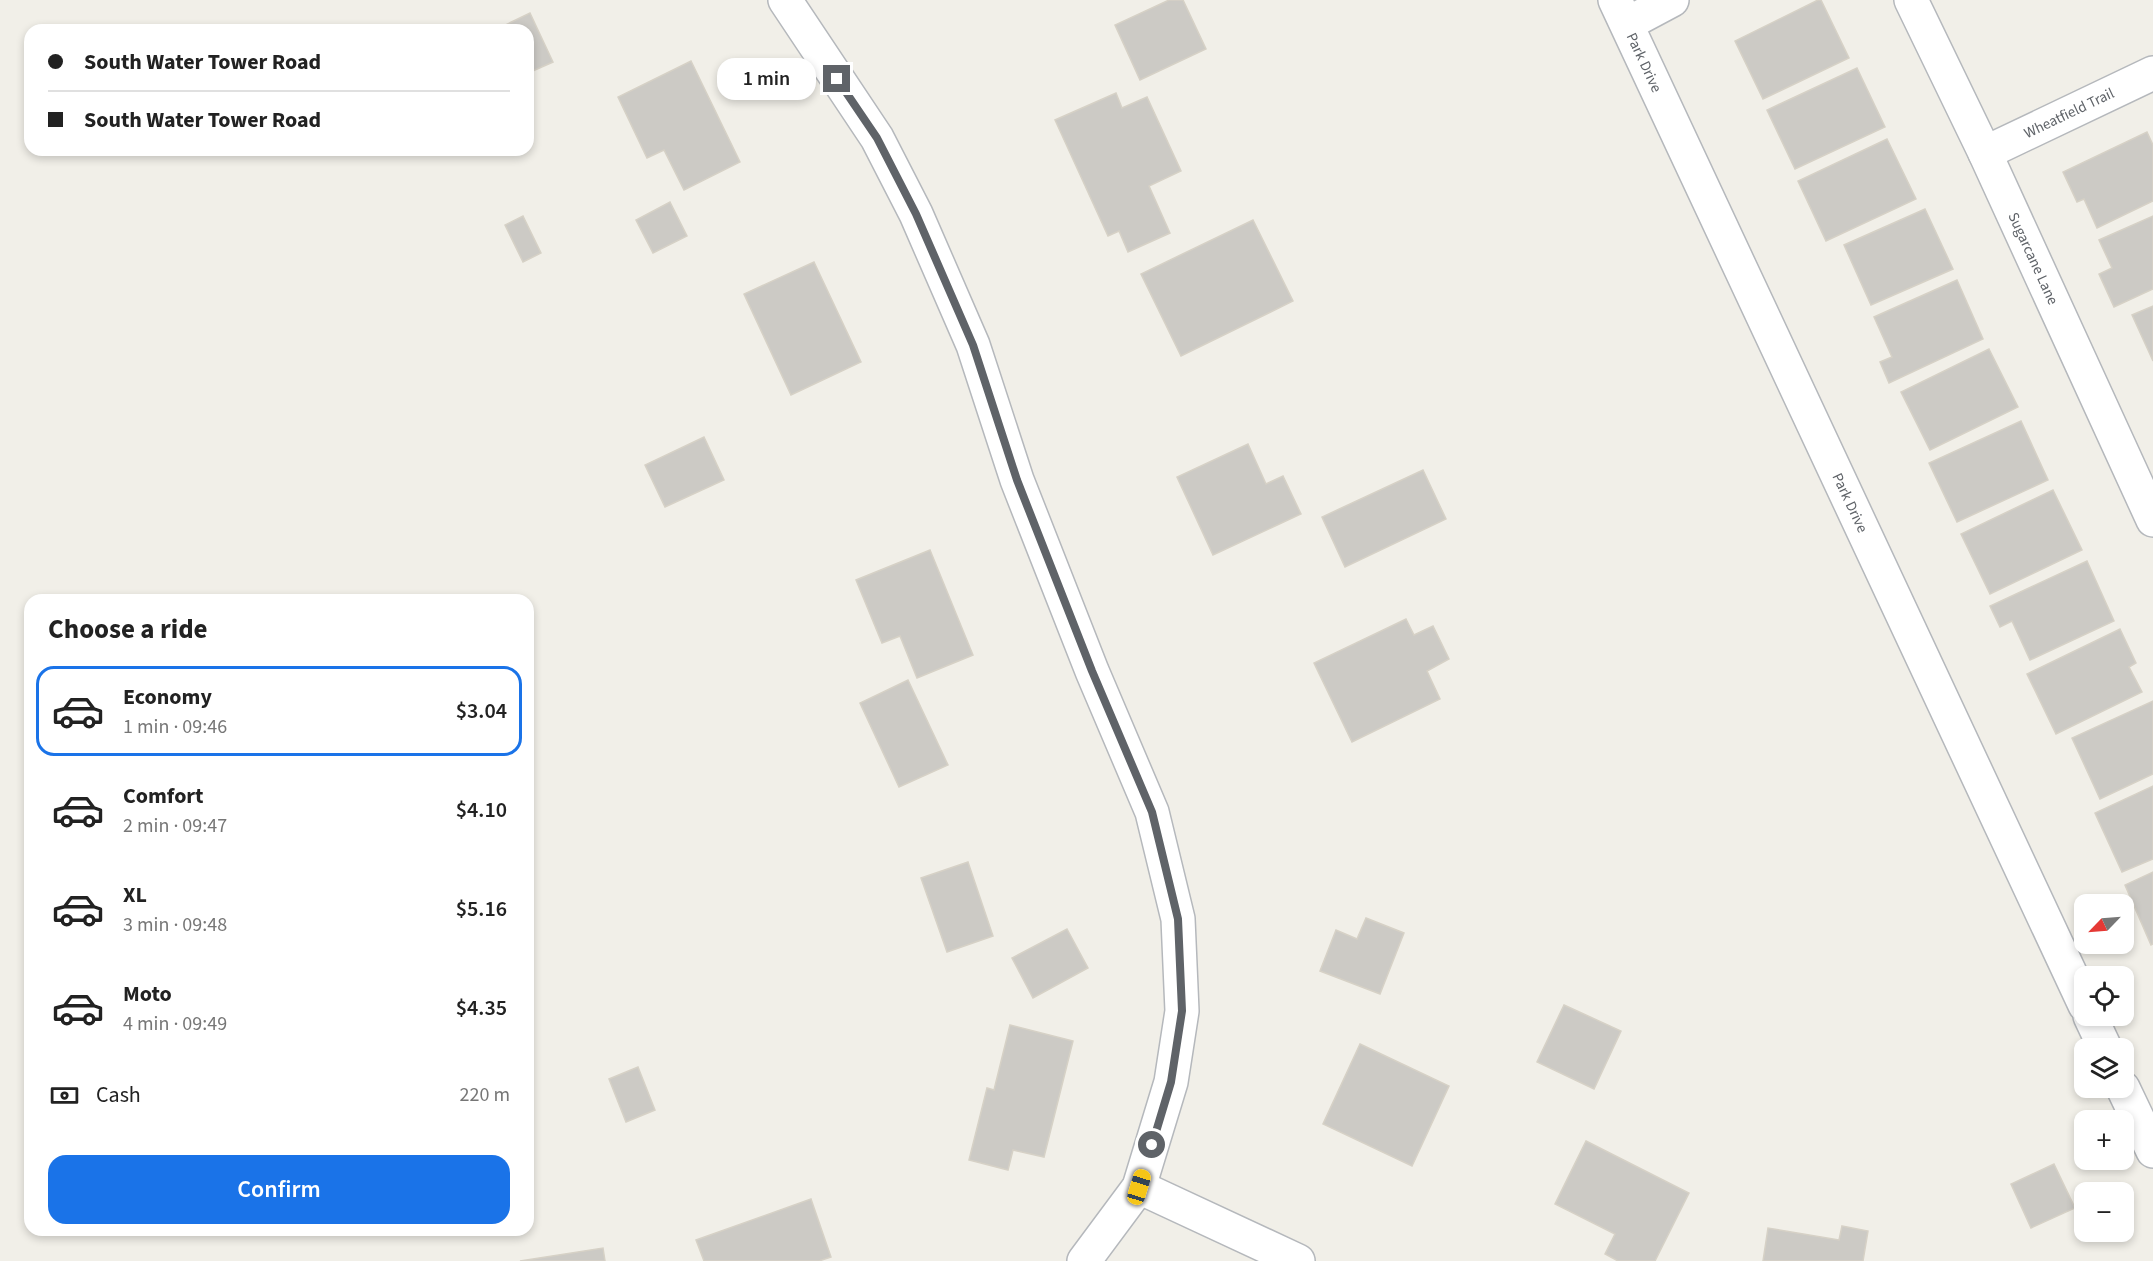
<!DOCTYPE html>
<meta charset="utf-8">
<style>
body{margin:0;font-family:"Source Sans 3",sans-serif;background:#f2f2f2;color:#222;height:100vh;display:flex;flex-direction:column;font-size:22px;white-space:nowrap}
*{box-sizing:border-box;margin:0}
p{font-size:20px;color:#767676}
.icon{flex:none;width:33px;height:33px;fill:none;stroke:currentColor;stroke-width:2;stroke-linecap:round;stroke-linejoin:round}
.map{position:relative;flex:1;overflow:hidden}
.sheet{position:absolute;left:24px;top:594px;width:510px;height:642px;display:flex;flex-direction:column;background:#fff;border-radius:18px;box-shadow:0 3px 9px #0003}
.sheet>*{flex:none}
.top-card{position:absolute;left:24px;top:24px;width:510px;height:132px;border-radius:18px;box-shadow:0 3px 9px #0003;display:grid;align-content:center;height:132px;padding:0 24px;background:#fff}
.needle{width:39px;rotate:245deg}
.fabs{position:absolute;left:2074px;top:894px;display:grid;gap:12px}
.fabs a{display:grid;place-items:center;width:60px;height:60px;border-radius:12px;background:#fff;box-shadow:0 3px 9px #0003;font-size:30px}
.end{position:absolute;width:27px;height:27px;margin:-14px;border:8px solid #5f6368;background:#fff;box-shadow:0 0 0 3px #fff}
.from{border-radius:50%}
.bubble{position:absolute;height:42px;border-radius:18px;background:#fff;box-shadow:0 3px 9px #0003;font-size:20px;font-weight:600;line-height:42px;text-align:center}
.car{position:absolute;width:18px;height:36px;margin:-18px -9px;border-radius:8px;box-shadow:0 0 4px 2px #0007;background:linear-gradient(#f5c518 24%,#345 0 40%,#f5c518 0 76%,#345 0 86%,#f5c518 0)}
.top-card b{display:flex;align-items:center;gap:21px;height:57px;font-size:22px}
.top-card b+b{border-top:2px solid #e0e0e0}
.top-card i{width:15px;height:15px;background:#222}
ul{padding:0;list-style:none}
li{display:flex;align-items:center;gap:18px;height:90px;margin:0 12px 9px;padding:0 12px;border:3px solid transparent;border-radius:18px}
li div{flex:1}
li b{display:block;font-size:22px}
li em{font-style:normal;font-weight:600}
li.active{border-color:#1a73e8}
li>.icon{width:54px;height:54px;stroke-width:1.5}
h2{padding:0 24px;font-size:27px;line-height:72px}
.pay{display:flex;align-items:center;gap:15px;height:66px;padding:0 24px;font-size:22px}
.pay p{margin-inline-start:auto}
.primary-button{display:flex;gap:12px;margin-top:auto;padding:12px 24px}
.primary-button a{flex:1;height:69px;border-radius:18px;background:#1a73e8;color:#fff;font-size:24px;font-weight:600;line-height:69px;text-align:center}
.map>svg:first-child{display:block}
.building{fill:#cccac5;stroke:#d6d1c6;stroke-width:1.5}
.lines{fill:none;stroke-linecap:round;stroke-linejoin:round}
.minor-casing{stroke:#b5b8bc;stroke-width:36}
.minor{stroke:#fff;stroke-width:33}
.route{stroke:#5f6368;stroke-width:8}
.labels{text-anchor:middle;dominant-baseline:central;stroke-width:6;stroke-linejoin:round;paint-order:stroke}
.street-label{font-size:15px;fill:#5f6368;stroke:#fff}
</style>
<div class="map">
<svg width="2153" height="1261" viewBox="0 0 2153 1261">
<rect width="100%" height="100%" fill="#f1efe8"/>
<!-- building -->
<g class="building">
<polygon points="1169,0 1183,0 1206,49 1140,80 1115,25"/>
<polygon points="1818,0 1821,0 1849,58 1763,99 1735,41"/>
<polygon points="530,13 553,62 528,73 528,30 495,30"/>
<polygon points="691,61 740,162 684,190 664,150 647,158 618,97"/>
<polygon points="1857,68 1885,127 1795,169 1767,110"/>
<polygon points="1116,93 1122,108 1147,97 1181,171 1149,186 1170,233 1128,252 1119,231 1108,236 1055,120"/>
<polygon points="2147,132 2153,145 2153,201 2097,228 2084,199 2077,202 2063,172"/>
<polygon points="1887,139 1916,199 1826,241 1798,181"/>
<polygon points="670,202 687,236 653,253 636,220"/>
<polygon points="1925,209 1953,269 1871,305 1844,245"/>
<polygon points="523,216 541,253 523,262 505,225"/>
<polygon points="2153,216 2153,289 2114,307 2099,274 2112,268 2099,240"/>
<polygon points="1253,220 1293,301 1181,356 1141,274"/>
<polygon points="814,262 861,362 791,395 744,294"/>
<polygon points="1957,280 1983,339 1889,383 1880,362 1892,357 1874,317"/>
<polygon points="2153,306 2153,361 2132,315"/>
<polygon points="1989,349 2018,407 1930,450 1901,392"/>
<polygon points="2021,421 2048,480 1957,522 1929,463"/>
<polygon points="704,437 724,480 665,507 645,465"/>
<polygon points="1248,444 1266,484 1283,476 1301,514 1213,555 1177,477"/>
<polygon points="1423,470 1446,519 1345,567 1322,517"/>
<polygon points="2053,490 2082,550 1990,594 1961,534"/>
<polygon points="930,550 973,655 917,678 900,636 882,643 856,580"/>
<polygon points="2087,561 2114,621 2030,660 2012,621 2000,627 1990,606"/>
<polygon points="1406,619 1414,635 1433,626 1449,659 1427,671 1440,699 1352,742 1314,663"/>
<polygon points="2120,629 2136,663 2129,667 2142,692 2056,734 2027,674"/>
<polygon points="908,680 948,765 899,787 860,703"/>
<polygon points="2153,701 2153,774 2100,799 2072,738"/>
<polygon points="2153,786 2153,859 2122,872 2095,813"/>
<polygon points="968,862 993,936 947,952 921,878"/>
<polygon points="2153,872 2153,944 2151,945 2125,885"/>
<polygon points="1366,918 1404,933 1380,994 1320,971 1336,930 1357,939"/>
<polygon points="1067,929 1088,968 1033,998 1012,958"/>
<polygon points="1564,1005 1621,1031 1594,1089 1537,1062"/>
<polygon points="1010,1025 1073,1041 1044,1157 1013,1150 1008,1170 969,1160 987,1088 994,1090"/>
<polygon points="1360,1044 1449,1086 1412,1166 1323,1124"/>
<polygon points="638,1067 655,1110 626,1122 609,1079"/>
<polygon points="1586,1141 1689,1193 1655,1261 1618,1261 1605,1254 1615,1234 1555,1204"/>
<polygon points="2054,1164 2075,1208 2031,1228 2011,1184"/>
<polygon points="811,1199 831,1257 819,1261 704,1261 696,1240"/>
<polygon points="1842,1226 1868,1231 1863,1261 1763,1261 1768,1228 1839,1240"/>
<polygon points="603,1248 605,1261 520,1261"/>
</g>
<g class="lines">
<defs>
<g id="minor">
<polyline points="785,0 877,138 916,214 973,345 1017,480 1092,671 1152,812 1178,919 1182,1011 1171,1082 1139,1187 1084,1261"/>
<path id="s1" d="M1615,0L2085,1005"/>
<path id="s2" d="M1911,0L1985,153L2153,520"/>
<polyline points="1627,24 1672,0"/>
<path id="s3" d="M1985,153L2153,73"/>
<polyline points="2090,1016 2105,1048"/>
<polyline points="2123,1088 2153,1151"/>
<polyline points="1139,1187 1298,1261"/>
</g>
</defs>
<!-- minor casing -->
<use href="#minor" class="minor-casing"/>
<!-- minor -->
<use href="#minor" class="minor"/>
</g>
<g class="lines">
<!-- route -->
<polyline class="route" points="837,79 877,138 916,214 973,345 1017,480 1092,671 1152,812 1178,919 1182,1011 1171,1082 1152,1145"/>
</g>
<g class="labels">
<!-- street labels -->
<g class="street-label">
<text stroke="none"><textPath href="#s1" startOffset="69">Park Drive</textPath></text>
<text stroke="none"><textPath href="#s3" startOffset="93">Wheatfield Trail</textPath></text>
<text stroke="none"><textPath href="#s2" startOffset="286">Sugarcane Lane</textPath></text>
<text stroke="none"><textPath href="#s1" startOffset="555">Park Drive</textPath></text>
</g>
</g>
</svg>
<div class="fabs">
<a><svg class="needle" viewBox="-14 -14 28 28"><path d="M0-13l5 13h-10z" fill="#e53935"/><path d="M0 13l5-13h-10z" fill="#767676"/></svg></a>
<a><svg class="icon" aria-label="locate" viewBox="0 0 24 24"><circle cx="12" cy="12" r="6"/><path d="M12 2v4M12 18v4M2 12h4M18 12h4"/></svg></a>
<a><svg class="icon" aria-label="layers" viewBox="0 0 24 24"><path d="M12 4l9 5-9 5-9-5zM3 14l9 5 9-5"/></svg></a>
<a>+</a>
<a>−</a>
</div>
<i class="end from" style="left:1152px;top:1145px"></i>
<i class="end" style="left:837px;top:79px"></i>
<div class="bubble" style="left:717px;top:58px;width:99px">1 min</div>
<i class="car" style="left:1139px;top:1187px;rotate:17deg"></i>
<div class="top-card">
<b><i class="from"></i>South Water Tower Road</b>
<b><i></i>South Water Tower Road</b>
</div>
<section class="sheet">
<h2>Choose a ride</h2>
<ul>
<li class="active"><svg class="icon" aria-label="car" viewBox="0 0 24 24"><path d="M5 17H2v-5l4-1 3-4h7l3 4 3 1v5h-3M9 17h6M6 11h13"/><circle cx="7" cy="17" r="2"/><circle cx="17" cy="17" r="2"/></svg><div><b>Economy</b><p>1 min · 09:46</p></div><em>$3.04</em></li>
<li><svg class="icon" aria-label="car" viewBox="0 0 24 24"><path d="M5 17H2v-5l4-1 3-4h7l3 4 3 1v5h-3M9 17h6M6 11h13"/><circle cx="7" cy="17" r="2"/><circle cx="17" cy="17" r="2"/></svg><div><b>Comfort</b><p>2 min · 09:47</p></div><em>$4.10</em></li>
<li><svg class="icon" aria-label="car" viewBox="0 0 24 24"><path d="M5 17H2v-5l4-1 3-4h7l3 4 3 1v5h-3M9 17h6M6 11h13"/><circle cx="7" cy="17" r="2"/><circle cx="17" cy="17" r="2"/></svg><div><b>XL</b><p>3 min · 09:48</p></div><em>$5.16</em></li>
<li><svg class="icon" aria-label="car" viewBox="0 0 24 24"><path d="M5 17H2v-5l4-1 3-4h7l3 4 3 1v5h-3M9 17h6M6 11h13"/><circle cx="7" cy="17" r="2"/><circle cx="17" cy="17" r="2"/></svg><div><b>Moto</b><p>4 min · 09:49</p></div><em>$4.35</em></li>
</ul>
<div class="pay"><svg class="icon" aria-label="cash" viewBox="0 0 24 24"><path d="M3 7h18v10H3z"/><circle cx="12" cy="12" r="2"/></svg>Cash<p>220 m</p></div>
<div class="primary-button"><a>Confirm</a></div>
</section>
</div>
